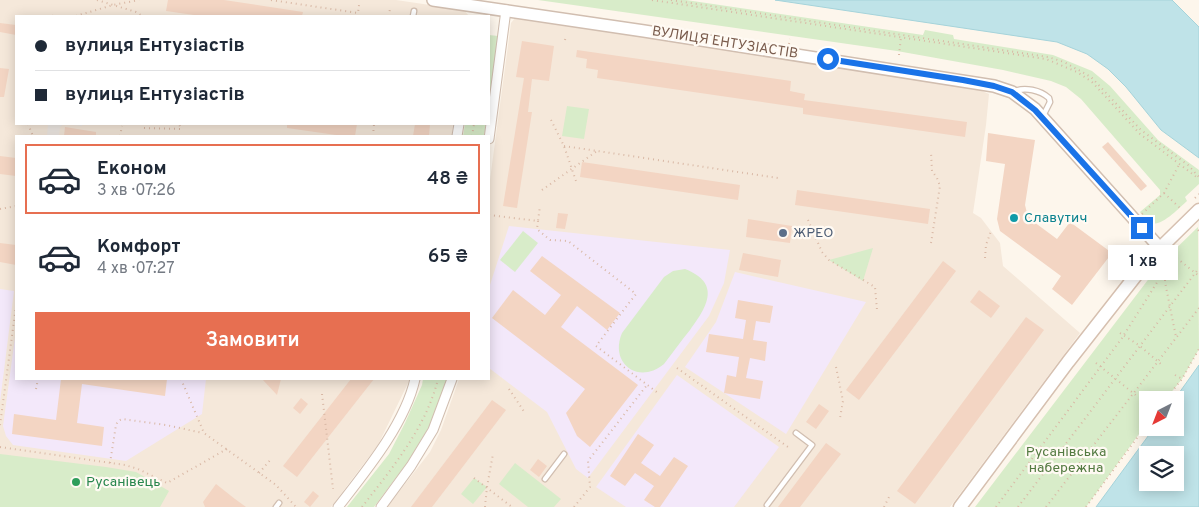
<!DOCTYPE html>
<html lang="uk">
<meta charset="utf-8">
<style>
body{margin:0;font-family:Overpass,sans-serif;background:#f2f2f3;color:#1f2937;height:100vh;display:flex;flex-direction:column;font-size:19px;white-space:nowrap}
*{box-sizing:border-box;margin:0}
p{font-size:16px;color:#747a83}
.icon{flex:none;width:28px;height:28px;fill:none;stroke:currentColor;stroke-width:2;stroke-linecap:round;stroke-linejoin:round}
.map{position:relative;flex:1;overflow:hidden}
.panel{position:absolute;left:15px;top:135px;width:475px;height:245px;display:flex;flex-direction:column;background:#fff;border-radius:0px;box-shadow:0 2px 12px #0003}
.panel>*{flex:none}
.hud{position:absolute;left:15px;top:15px;width:475px;height:110px;border-radius:0px;box-shadow:0 2px 12px #0003;display:grid;align-content:center;height:110px;padding:0 20px;background:#fff}
.needle{width:32px;rotate:222deg}
.tools{position:absolute;left:1139px;top:391px;display:grid;gap:10px}
.tools a{display:grid;place-items:center;width:45px;height:45px;border-radius:0px;background:#fff;box-shadow:0 2px 12px #0003;font-size:25px}
.end{position:absolute;width:22px;height:22px;margin:-11px;border:6px solid #1a73e8;background:#fff;box-shadow:0 0 0 2px #fff}
.from{border-radius:50%}
.bubble{position:absolute;height:35px;border-radius:0px;background:#fff;box-shadow:0 2px 12px #0003;font-size:16px;font-weight:600;line-height:35px;text-align:center}
.hud b{display:flex;align-items:center;gap:18px;height:48px;font-size:19px}
.hud b+b{border-top:1px solid #e0e1e3}
.hud i{width:12px;height:12px;background:#1f2937}
ul{padding:9px 0 0;list-style:none}
li{display:flex;align-items:center;gap:15px;height:70px;margin:0 10px 8px;padding:0 10px;border:2px solid transparent;border-radius:0px}
li div{flex:1}
li b{display:block;font-size:19px}
li em{font-style:normal;font-weight:600}
li.current{border-color:#e76f51}
li>.icon{width:45px;height:45px;stroke-width:1.5}
.cta{display:flex;gap:10px;margin-top:auto;padding:10px 20px}
.cta a{flex:1;height:58px;border-radius:0px;background:#e76f51;color:#fff;font-size:20px;font-weight:600;line-height:58px;text-align:center}
.map>svg:first-child{display:block}
.residential{fill:#f5e8da}
.industrial{fill:#efe9e4}
.education{fill:#f3e8fa}
.green{fill:#d8ecc9}
.water{fill:#bfe3e8;stroke:#a5d3da;fill-rule:evenodd}
.building{fill:#f3d5c3}
.lines{fill:none;stroke-linecap:round;stroke-linejoin:round}
.service-casing{stroke:#d1beb0;stroke-width:7}
.minor-casing{stroke:#d1beb0;stroke-width:11}
.tertiary-casing{stroke:#d1beb0;stroke-width:14}
.secondary-casing{stroke:#d6c0b0;stroke-width:15}
.path{stroke:#d9b8a5;stroke-width:2;stroke-dasharray:1 4;stroke-linecap:butt}
.service{stroke:#fff;stroke-width:4.5}
.minor{stroke:#fff;stroke-width:9}
.tertiary{stroke:#fff;stroke-width:11}
.secondary{stroke:#fff;stroke-width:12}
.route{stroke:#1a73e8;stroke-width:6}
.culture-dot{fill:#0f9aa8;stroke:#fffaf3;stroke-width:2}
.service-dot{fill:#5c6f8a;stroke:#fffaf3;stroke-width:2}
.leisure-dot{fill:#2e9e5b;stroke:#fffaf3;stroke-width:2}
.labels{text-anchor:middle;dominant-baseline:central;stroke-width:4.5;stroke-linejoin:round;paint-order:stroke}
.street-label{font-size:14px;fill:#7a5c4d;stroke:#fffaf3}
.culture-label{font-size:14px;fill:#0d838f;stroke:#fffaf3;text-anchor:start}
.service-label{font-size:14px;fill:#4e5e75;stroke:#fffaf3;text-anchor:start}
.park-label{font-size:14px;fill:#537a41;stroke:#fffaf3}
.leisure-label{font-size:14px;fill:#27864d;stroke:#fffaf3;text-anchor:start}
</style>
<div class="map">
<svg width="1199" height="507" viewBox="0 0 1199 507">
<rect width="100%" height="100%" fill="#fdf6ec"/>
<!-- residential -->
<g class="residential">
<polygon points="0,0 396,0 464,10 469,16 16,16 16,124 453,124 452,136 16,136 16,379 410,379 378,445 331,507 0,507"/>
<polygon points="515,18 968,85 989,94 986,125 973,213 981,218 1000,243 1003,266 1080,333 950,507 387,507 430,452 441,430 459,379 489,379 489,187 511,23"/>
</g>
<!-- industrial -->
<polygon class="industrial" points="48,124 82,124 82,126 64,124 60,127 59,136 47,136"/>
<!-- education -->
<g class="education">
<polygon points="509,226 730,250 724,283 709,316 588,478 576,469 547,412 489,368 489,288"/>
<polygon points="735,272 866,302 786,434 685,367 716,322"/>
<polygon points="0,289 14,291 0,402"/>
<polygon points="16,330 16,379 206,379 202,414 126,461 13,445 6,436 3,426"/>
<polygon points="677,375 779,447 734,507 626,507 596,487"/>
</g>
<!-- green -->
<g class="green">
<path d="M538,0H686L923,35L925,30L953,35L954,39L1053,55L1092,71L1110,86L1158,140L1199,170V184L1185,197L1187,201C1179,208 1159,230 1148,222C1145,220 1142,215 1140,212L1160,195V190L1081,99L1066,87L1051,81L1003,70L897,51Z"/>
<polygon points="489,35 498,36 489,102"/>
<polygon points="567,106 589,109 584,139 562,136"/>
<polygon points="465,124 486,124 484,136 463,136"/>
<polygon points="1198,227 1199,349 1182,379 1165,400 1148,400 1147,423 1086,507 975,507 1160,264"/>
<polygon points="523,231 538,243 515,272 500,260"/>
<polygon points="873,248 863,281 829,260"/>
<path d="M685,269C721,283 708,306 690,330C681,341 673,352 664,364C639,385 609,364 622,333L664,277L673,271Z"/>
<polygon points="423,379 447,379 429,427 407,463 374,507 347,507 389,454 405,423 422,385"/>
<polygon points="0,454 106,467 136,472 169,491 160,507 0,507"/>
<polygon points="515,463 561,499 554,507 528,507 499,484"/>
<polygon points="474,478 487,487 473,504 461,494"/>
</g>
<!-- water -->
<g class="water">
<polygon points="775,0 1172,0 1199,27 1199,158 1161,130 1126,87 1108,69 1087,54 1057,42"/>
<path d="M1199,365V507H1096L1154,428H1175V400H1174ZM1148,455H1175V482H1148Z"/>
</g>
<!-- building -->
<g class="building">
<polygon points="168,0 224,0 303,12 302,16 201,16 166,11"/>
<polygon points="0,23 16,25 16,35 0,32"/>
<polygon points="522,41 554,46 549,81 532,79 528,112 532,112 517,208 503,206 524,78 516,77"/>
<polygon points="577,50 791,81 790,91 805,94 804,100 967,122 965,137 803,114 803,108 597,78 598,70 586,68 587,59 576,57"/>
<polygon points="0,68 9,69 4,97 0,97"/>
<polygon points="287,124 357,124 355,136 343,136 287,128"/>
<polygon points="415,124 430,124 429,136 413,136"/>
<polygon points="65,127 96,132 96,136 64,136"/>
<polygon points="988,133 1035,140 1025,205 1027,213 1034,222 1057,239 1070,222 1112,253 1072,305 1052,289 1061,276 1000,231 997,219 1005,164 986,161"/>
<polygon points="1108,142 1147,186 1141,191 1102,147"/>
<polygon points="0,156 16,158 16,176 0,174"/>
<polygon points="582,162 740,185 738,200 580,177"/>
<polygon points="797,190 930,209 928,224 795,205"/>
<polygon points="558,213 568,214 565,229 556,228"/>
<polygon points="748,219 792,226 790,243 746,237"/>
<polygon points="0,243 16,245 16,265 0,262"/>
<polygon points="743,253 781,260 778,277 739,270"/>
<polygon points="542,256 620,313 607,330 577,306 561,327 638,385 590,447 577,436 566,413 585,389 492,318 513,290 545,315 561,295 530,271"/>
<polygon points="943,261 956,271 859,400 846,390"/>
<polygon points="979,290 1000,306 991,318 970,302"/>
<polygon points="738,300 773,306 770,323 756,321 753,340 767,342 765,361 750,358 746,378 763,381 760,399 724,393 727,375 736,377 739,357 706,352 709,334 743,339 746,320 735,318"/>
<polygon points="1026,317 1044,330 915,504 897,491"/>
<polygon points="61,379 167,379 165,396 82,384 77,423 104,427 102,446 12,434 14,414 56,420"/>
<polygon points="262,379 281,379 277,395"/>
<polygon points="351,379 374,379 297,477 283,466"/>
<polygon points="301,398 308,404 300,414 293,408"/>
<polygon points="492,400 506,410 458,473 432,507 411,507"/>
<polygon points="819,404 829,411 816,429 806,422"/>
<polygon points="638,434 654,445 641,463 660,476 674,457 688,466 660,507 655,507 644,500 654,486 635,473 625,486 610,476"/>
<polygon points="826,443 841,454 823,477 800,507 778,507"/>
<polygon points="538,459 547,466 539,477 530,470"/>
<polygon points="216,484 235,499 246,507 205,507 203,502"/>
<polygon points="313,491 319,496 310,507 304,502"/>
</g>
<g class="lines">
<defs>
<g id="service">
<polyline points="413,16 414,11"/>
<path d="M1015,91C1025,87 1040,90 1049,98L1050,102L1043,116"/>
<polyline points="545,479 564,454"/>
<polyline points="767,505 812,445 796,433"/>
<polyline points="276,507 279,503"/>
</g>
<g id="minor">
<polyline points="457,136 459,124"/>
<polyline points="489,139 506,10"/>
<path d="M338,507C366,471 405,424 415,379"/>
<polyline points="381,507 411,466 433,430 452,379"/>
</g>
<polyline id="tertiary" points="433,0 644,31 994,86 1012,92 1035,109 1159,247"/>
<polyline id="secondary" points="960,507 1068,362 1148,260 1199,210"/>
</defs>
<!-- service casing -->
<use href="#service" class="service-casing"/>
<!-- minor casing -->
<use href="#minor" class="minor-casing"/>
<!-- tertiary casing -->
<use href="#tertiary" class="tertiary-casing"/>
<!-- secondary casing -->
<use href="#secondary" class="secondary-casing"/>
<!-- path -->
<g class="path">
<polyline points="97,0 136,12 142,16"/>
<polyline points="271,0 358,13 359,5"/>
<polyline points="652,0 1046,59 1077,72 1092,82 1140,134 1199,179"/>
<polyline points="671,0 1048,57 1064,62 1091,77 1141,130 1188,165 1199,177"/>
<polyline points="53,16 54,13"/>
<polyline points="76,16 113,5 139,0"/>
<polyline points="389,16 390,8"/>
<polyline points="565,40 566,36"/>
<polyline points="789,44 790,39"/>
<polyline points="899,55 901,37"/>
<polyline points="551,120 564,146 576,181"/>
<polyline points="28,124 33,136"/>
<polyline points="144,128 181,129 179,124"/>
<polyline points="120,136 122,126"/>
<polyline points="373,136 374,124"/>
<polyline points="472,136 474,124"/>
<polyline points="564,146 778,178"/>
<polyline points="542,190 597,151"/>
<polyline points="1164,193 1180,208"/>
<polyline points="1195,198 1199,194"/>
<polyline points="0,209 16,206"/>
<polyline points="1142,214 1164,193 1180,163"/>
<polyline points="489,215 538,221 540,206"/>
<polyline points="808,220 822,252 829,260 875,287 877,310"/>
<polyline points="538,221 537,229 550,240 568,241 636,294 596,346 658,393"/>
<polyline points="1198,230 1199,231"/>
<polyline points="931,243 940,186 937,178 932,171 931,152"/>
<polyline points="1173,255 1199,276"/>
<polyline points="985,258 986,245 991,231"/>
<polyline points="1165,265 1165,282 1176,337"/>
<polyline points="1120,333 1140,346 1162,365"/>
<polyline points="1096,363 1138,397"/>
<polyline points="836,367 843,401 840,418"/>
<polyline points="677,368 788,447"/>
<polyline points="1175,375 1182,379"/>
<polyline points="181,379 204,433 276,485 296,507"/>
<polyline points="36,389 38,379"/>
<polyline points="509,389 525,413"/>
<polyline points="322,394 333,489"/>
<polyline points="1165,400 1182,379 1199,349"/>
<polyline points="0,425 16,306"/>
<polyline points="0,447 125,465 138,469 167,483 227,449"/>
<polyline points="110,463 116,425 118,421 122,419 166,425 203,433"/>
<polyline points="259,473 272,458"/>
<polyline points="474,478 512,507"/>
<path d="M362,507C392,468 426,428 438,379"/>
<polyline points="485,507 487,487 493,454"/>
<polyline points="574,507 590,487 588,461 647,385"/>
<polyline points="884,507 890,495"/>
<polyline points="996,507 1122,338 1163,273 1160,271"/>
<polyline points="1018,507 1199,268"/>
<polyline points="1046,507 1199,308"/>
<polyline points="1086,507 1148,423"/>
</g>
<!-- service -->
<use href="#service" class="service"/>
<!-- minor -->
<use href="#minor" class="minor"/>
<!-- tertiary -->
<use href="#tertiary" class="tertiary"/>
<!-- secondary -->
<use href="#secondary" class="secondary"/>
</g>
<g class="lines">
<!-- route -->
<polyline class="route" points="828,59 963,80 994,86 1012,92 1035,110 1142,228"/>
</g>
<!-- markers -->
<circle class="culture-dot" cx="1014" cy="218" r="5"/>
<circle class="service-dot" cx="783" cy="233" r="5"/>
<circle class="leisure-dot" cx="76" cy="482" r="5"/>
<g class="labels">
<!-- street labels -->
<g class="street-label">
<text transform="translate(725 43) rotate(9)">ВУЛИЦЯ ЕНТУЗІАСТІВ</text>
</g>
<!-- culture labels -->
<g class="culture-label">
<text x="1024" y="218">Славутич</text>
</g>
<!-- service labels -->
<g class="service-label">
<text x="793" y="233">ЖРЕО</text>
</g>
<!-- park labels -->
<g class="park-label">
<text x="1066" y="452">Русанівська<tspan x="1066" dy="16">набережна</tspan></text>
</g>
<!-- leisure labels -->
<g class="leisure-label">
<text x="86" y="482">Русанівець</text>
</g>
</g>
</svg>
<div class="tools">
<a><svg class="needle" viewBox="-14 -14 28 28"><path d="M0-13l5 13h-10z" fill="#e53935"/><path d="M0 13l5-13h-10z" fill="#747a83"/></svg></a>
<a><svg class="icon" aria-label="layers" viewBox="0 0 24 24"><path d="M12 4l9 5-9 5-9-5zM3 14l9 5 9-5"/></svg></a>
</div>
<i class="end from" style="left:828px;top:59px"></i>
<i class="end" style="left:1142px;top:228px"></i>
<div class="bubble" style="left:1108px;top:245px;width:70px">1 хв</div>
<div class="hud">
<b><i class="from"></i>вулиця Ентузіастів</b>
<b><i></i>вулиця Ентузіастів</b>
</div>
<section class="panel">
<ul>
<li class="current"><svg class="icon" aria-label="car" viewBox="0 0 24 24"><path d="M5 17H2v-5l4-1 3-4h7l3 4 3 1v5h-3M9 17h6M6 11h13"/><circle cx="7" cy="17" r="2"/><circle cx="17" cy="17" r="2"/></svg><div><b>Економ</b><p>3 хв · 07:26</p></div><em>48 ₴</em></li>
<li><svg class="icon" aria-label="car" viewBox="0 0 24 24"><path d="M5 17H2v-5l4-1 3-4h7l3 4 3 1v5h-3M9 17h6M6 11h13"/><circle cx="7" cy="17" r="2"/><circle cx="17" cy="17" r="2"/></svg><div><b>Комфорт</b><p>4 хв · 07:27</p></div><em>65 ₴</em></li>
</ul>
<div class="cta"><a>Замовити</a></div>
</section>
</div>
